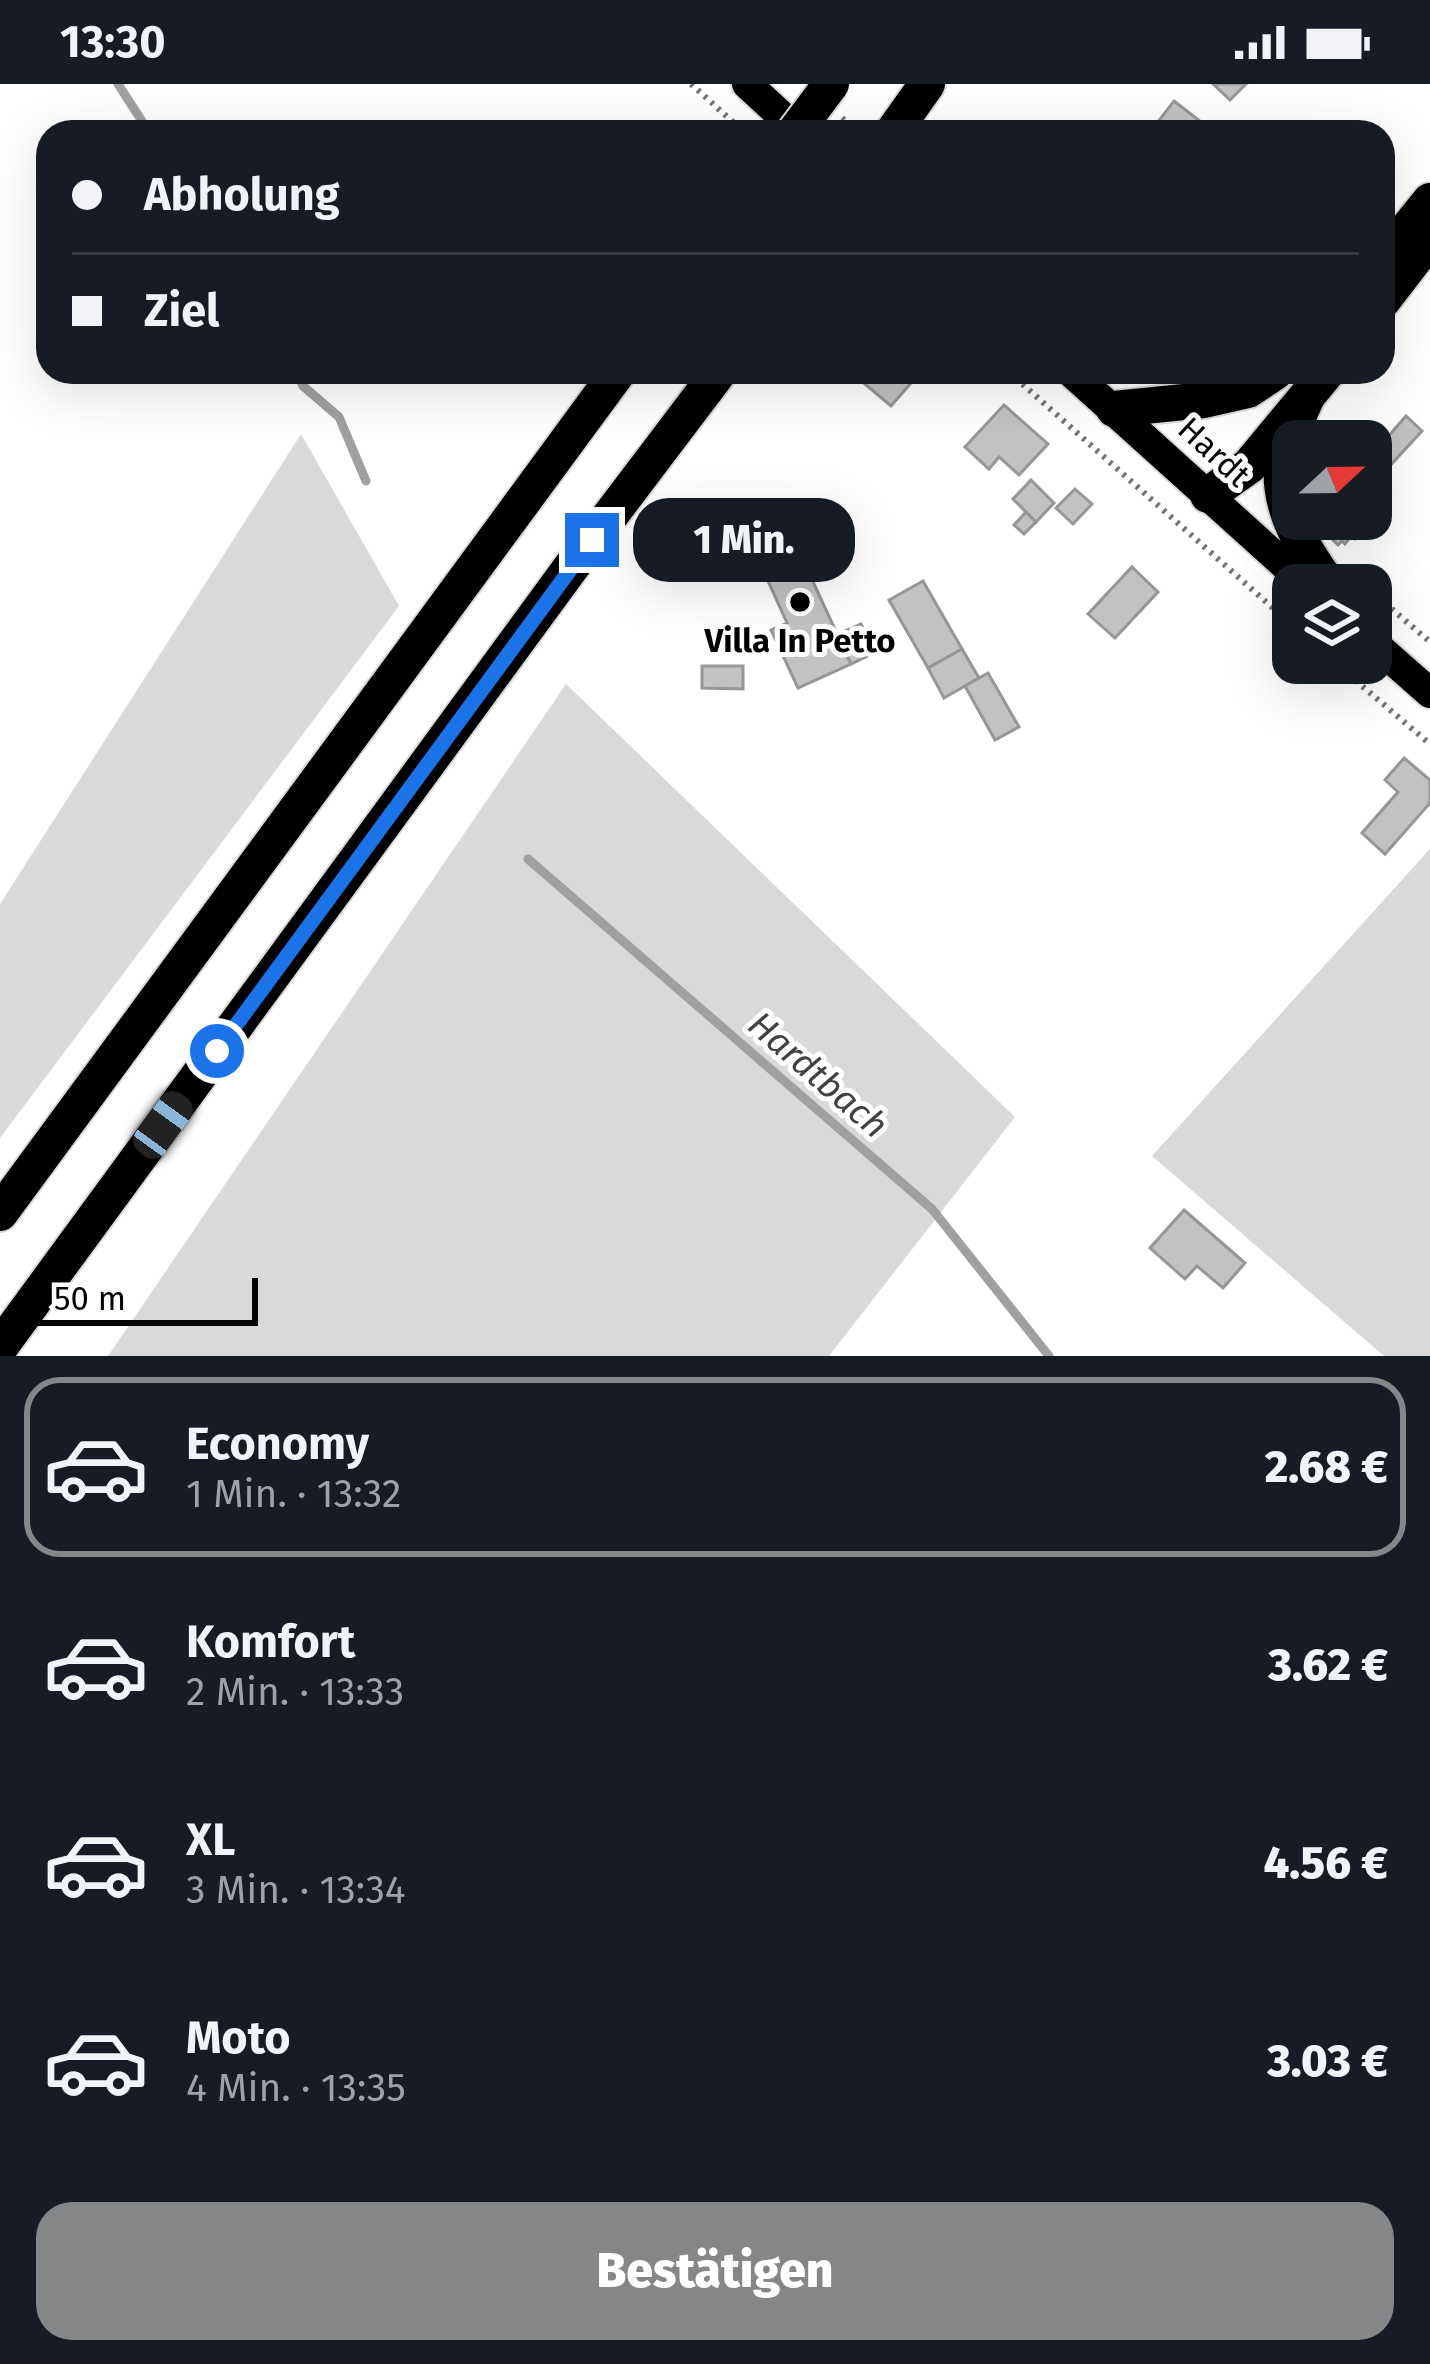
<!DOCTYPE html>
<html lang="de">
<meta charset="utf-8">
<style>
body{margin:0;font-family:"Fira Sans",sans-serif;background:#20242c;color:#f1f3f6;height:100vh;display:flex;flex-direction:column;font-size:45px;white-space:nowrap}
*{box-sizing:border-box;margin:0}
p{font-size:39px;color:#9ea1a6}
.icon{flex:none;width:66px;height:66px;fill:none;stroke:currentColor;stroke-width:2;stroke-linecap:round;stroke-linejoin:round}
.map{position:relative;height:1272px;overflow:hidden}
.sheet{display:flex;flex-direction:column;background:#171b24;flex:1}
.sheet>*{flex:none}
.top-card{position:absolute;left:36px;top:36px;width:1359px;height:264px;border-radius:36px;box-shadow:0 12px 48px #0002;display:grid;align-content:center;height:264px;padding:0 36px;background:#171b24}
.needle{width:78px;rotate:68deg}
.tools{position:absolute;left:1272px;top:336px;display:grid;gap:24px}
.tools a{display:grid;place-items:center;width:120px;height:120px;border-radius:24px;background:#171b24;box-shadow:0 12px 48px #0002;font-size:60px}
.scale{position:absolute;left:36px;bottom:30px;width:222px;box-sizing:border-box;padding-left:12px;border:6px solid #000;border-top:0;font-size:33px;line-height:42px;white-space:nowrap;color:#000;-webkit-text-stroke:9px #fff;paint-order:stroke}
.end{position:absolute;width:54px;height:54px;margin:-27px;border:15px solid #1a73e8;background:#fff;box-shadow:0 0 0 6px #fff}
.from{border-radius:50%}
.bubble{position:absolute;height:84px;border-radius:36px;background:#171b24;box-shadow:0 12px 48px #0002;font-size:39px;font-weight:800;line-height:84px;text-align:center}
.car{position:absolute;width:36px;height:72px;margin:-36px -18px;border-radius:15px;box-shadow:0 0 9px 3px #0007;background:linear-gradient(#222 24%,#8ab4d8 0 40%,#222 0 76%,#8ab4d8 0 86%,#222 0)}
.top-card b{display:flex;align-items:center;gap:42px;height:114px;font-size:45px}
.top-card b+b{border-top:3px solid #363941}
.top-card i{width:30px;height:30px;background:#f1f3f6}
ul{padding:21px 0 0;list-style:none}
li{display:flex;align-items:center;gap:36px;height:180px;margin:0 24px 18px;padding:0 12px;border:6px solid transparent;border-radius:36px}
li div{flex:1}
li b{display:block;font-size:45px}
li em{font-style:normal;font-weight:800}
li.on{border-color:#858687}
li>.icon{width:108px;height:108px;stroke-width:1.5}
.action{display:flex;gap:24px;margin-top:auto;padding:24px 36px}
.action a{flex:1;height:138px;border-radius:36px;background:#858687;color:#fff;font-size:48px;font-weight:800;line-height:138px;text-align:center}
.status{display:flex;justify-content:space-between;align-items:center;height:84px;padding:0 60px;background:#171b24;direction:ltr}
.status svg{height:33px;fill:currentColor}
.map>svg:first-child{display:block}
.green{fill:#d9d9d9}
.lines{fill:none;stroke-linecap:round;stroke-linejoin:round}
.stream{stroke:#a0a0a0;stroke-width:9}
.building{fill:#c2c2c2;stroke:#969696;stroke-width:3}
.major-casing{stroke:#dbdbdb;stroke-width:34}
.highway-casing{stroke:#dbdbdb;stroke-width:40}
.path{stroke:#747474;stroke-width:6;stroke-dasharray:3 6;stroke-linecap:butt}
.major{stroke:#000;stroke-width:30}
.highway{stroke:#000;stroke-width:36}
.highway-bridge-casing{stroke:#dbdbdb;stroke-width:40;stroke-linecap:butt}
.highway-bridge{stroke:#000;stroke-width:36}
.route{stroke:#1a73e8;stroke-width:15}
.poi-dot{fill:#000;stroke:#fff;stroke-width:4.5}
.labels{text-anchor:middle;dominant-baseline:central;stroke-width:10;stroke-linejoin:round;paint-order:stroke}
.street-label{font-size:33px;fill:#000;stroke:#fff}
.poi-label{font-size:33px;font-weight:bold;fill:#000;stroke:#fff}
.water-label{font-size:36px;font-style:italic;fill:#414141;stroke:#fff}
</style>
<div class="status"><b>13:30</b><svg viewBox="0 0 49 12"><path d="M0 12V9h3v3zM5 12V6h3v6zM10 12V3h3v9zM15 12V0h3v12zM26 1h20v11H26zM47 4h2v5h-2z"/></svg></div>
<div class="map">
<svg width="1430" height="1272" viewBox="0 0 1430 1272">
<rect width="100%" height="100%" fill="#fff"/>
<!-- green -->
<g class="green">
<polygon points="301,350 399,522 0,1054 0,820"/>
<polygon points="566,600 1015,1033 829,1272 108,1272"/>
<polygon points="1430,765 1430,1272 1384,1272 1152,1072"/>
</g>
<g class="lines">
<!-- stream -->
<g class="stream">
<polyline points="118,0 149,48"/>
<polyline points="296,288 303,302 339,333 366,397"/>
<polyline points="528,775 932,1125 1049,1272"/>
</g>
</g>
<!-- building -->
<g class="building">
<polygon points="1213,0 1246,0 1230,16"/>
<polygon points="1174,17 1214,48 1150,48"/>
<polygon points="865,288 900,288 912,298 891,322 859,295"/>
<polygon points="1004,321 1048,360 1019,391 999,373 989,385 965,363"/>
<polygon points="1406,332 1422,347 1374,399 1371,397 1371,372"/>
<polygon points="1031,396 1054,419 1036,438 1013,415"/>
<polygon points="1075,405 1092,420 1073,440 1056,424"/>
<polygon points="1026,428 1036,438 1024,450 1014,441"/>
<polygon points="1318,435 1365,435 1370,439 1355,455 1351,452 1345,460 1342,457 1338,461 1329,452 1332,448"/>
<polygon points="797,463 851,580 798,604 771,546 787,539 768,497 784,490 776,473"/>
<polygon points="1132,483 1158,508 1115,554 1088,530"/>
<polygon points="923,497 962,565 928,584 889,516"/>
<polygon points="861,540 874,569 851,580 838,550"/>
<polygon points="962,565 979,594 944,614 928,584"/>
<polygon points="702,582 743,582 743,605 702,604"/>
<polygon points="988,589 1019,643 995,656 965,602"/>
<polygon points="1404,674 1430,696 1430,719 1385,770 1362,749 1398,708 1385,696"/>
<polygon points="1184,1126 1245,1179 1223,1204 1197,1182 1185,1195 1150,1164"/>
</g>
<g class="lines">
<defs>
<g id="major">
<polyline points="747,0 799,48"/>
<polyline points="1071,288 1307,501"/>
<polyline points="1371,557 1430,609"/>
</g>
<g id="highway">
<polyline points="893,48 927,0"/>
<polyline points="1387,170 1430,117"/>
<polyline points="1383,216 1430,155"/>
<path d="M1306,315C1299,332 1288,351 1284,369C1273,417 1302,464 1329,501"/>
<polyline points="1114,325 1204,316 1248,306 1275,288"/>
<polyline points="1208,411 1249,382 1327,288"/>
<polyline points="0,1129 618,288"/>
<polyline points="0,1263 569,486 719,288"/>
</g>
</defs>
<!-- major casing -->
<use href="#major" class="major-casing"/>
<!-- highway casing -->
<use href="#highway" class="highway-casing"/>
<!-- path -->
<g class="path">
<polyline points="691,0 744,48"/>
<polyline points="842,34 858,48"/>
<polyline points="1009,288 1293,542"/>
<polyline points="1371,507 1430,558"/>
<polyline points="1335,579 1430,660"/>
</g>
<!-- major -->
<use href="#major" class="major"/>
<!-- highway -->
<use href="#highway" class="highway"/>
<defs>
<polyline id="highway-bridge" points="795,48 831,0"/>
</defs>
<!-- highway-bridge casing -->
<use href="#highway-bridge" class="highway-bridge-casing"/>
<!-- highway-bridge -->
<use href="#highway-bridge" class="highway-bridge"/>
</g>
<g class="lines">
<!-- route -->
<polyline class="route" points="217,967 592,456"/>
</g>
<!-- markers -->
<circle class="poi-dot" cx="800" cy="518" r="12"/>
<g class="labels">
<!-- street labels -->
<g class="street-label">
<text transform="translate(1214 368) rotate(43)">Hardt</text>
</g>
<!-- poi labels -->
<g class="poi-label">
<text x="800" y="557">Villa In Petto</text>
</g>
<!-- water labels -->
<g class="water-label">
<text transform="translate(818 991) rotate(41)">Hardtbach</text>
</g>
</g>
</svg>
<div class="tools">
<a><svg class="needle" viewBox="-14 -14 28 28"><path d="M0-13l5 13h-10z" fill="#e53935"/><path d="M0 13l5-13h-10z" fill="#9ea1a6"/></svg></a>
<a><svg class="icon" aria-label="layers" viewBox="0 0 24 24"><path d="M12 4l9 5-9 5-9-5zM3 14l9 5 9-5"/></svg></a>
</div>
<div class="scale">50 m</div>
<i class="end from" style="left:217px;top:967px"></i>
<i class="end" style="left:592px;top:456px"></i>
<div class="bubble" style="left:633px;top:414px;width:222px">1 Min.</div>
<i class="car" style="left:163px;top:1041px;rotate:36deg"></i>
<div class="top-card">
<b><i class="from"></i>Abholung</b>
<b><i></i>Ziel</b>
</div>
</div>
<section class="sheet">
<ul>
<li class="on"><svg class="icon" aria-label="car" viewBox="0 0 24 24"><path d="M5 17H2v-5l4-1 3-4h7l3 4 3 1v5h-3M9 17h6M6 11h13"/><circle cx="7" cy="17" r="2"/><circle cx="17" cy="17" r="2"/></svg><div><b>Economy</b><p>1 Min. · 13:32</p></div><em>2.68 €</em></li>
<li><svg class="icon" aria-label="car" viewBox="0 0 24 24"><path d="M5 17H2v-5l4-1 3-4h7l3 4 3 1v5h-3M9 17h6M6 11h13"/><circle cx="7" cy="17" r="2"/><circle cx="17" cy="17" r="2"/></svg><div><b>Komfort</b><p>2 Min. · 13:33</p></div><em>3.62 €</em></li>
<li><svg class="icon" aria-label="car" viewBox="0 0 24 24"><path d="M5 17H2v-5l4-1 3-4h7l3 4 3 1v5h-3M9 17h6M6 11h13"/><circle cx="7" cy="17" r="2"/><circle cx="17" cy="17" r="2"/></svg><div><b>XL</b><p>3 Min. · 13:34</p></div><em>4.56 €</em></li>
<li><svg class="icon" aria-label="car" viewBox="0 0 24 24"><path d="M5 17H2v-5l4-1 3-4h7l3 4 3 1v5h-3M9 17h6M6 11h13"/><circle cx="7" cy="17" r="2"/><circle cx="17" cy="17" r="2"/></svg><div><b>Moto</b><p>4 Min. · 13:35</p></div><em>3.03 €</em></li>
</ul>
<div class="action"><a>Bestätigen</a></div>
</section>
